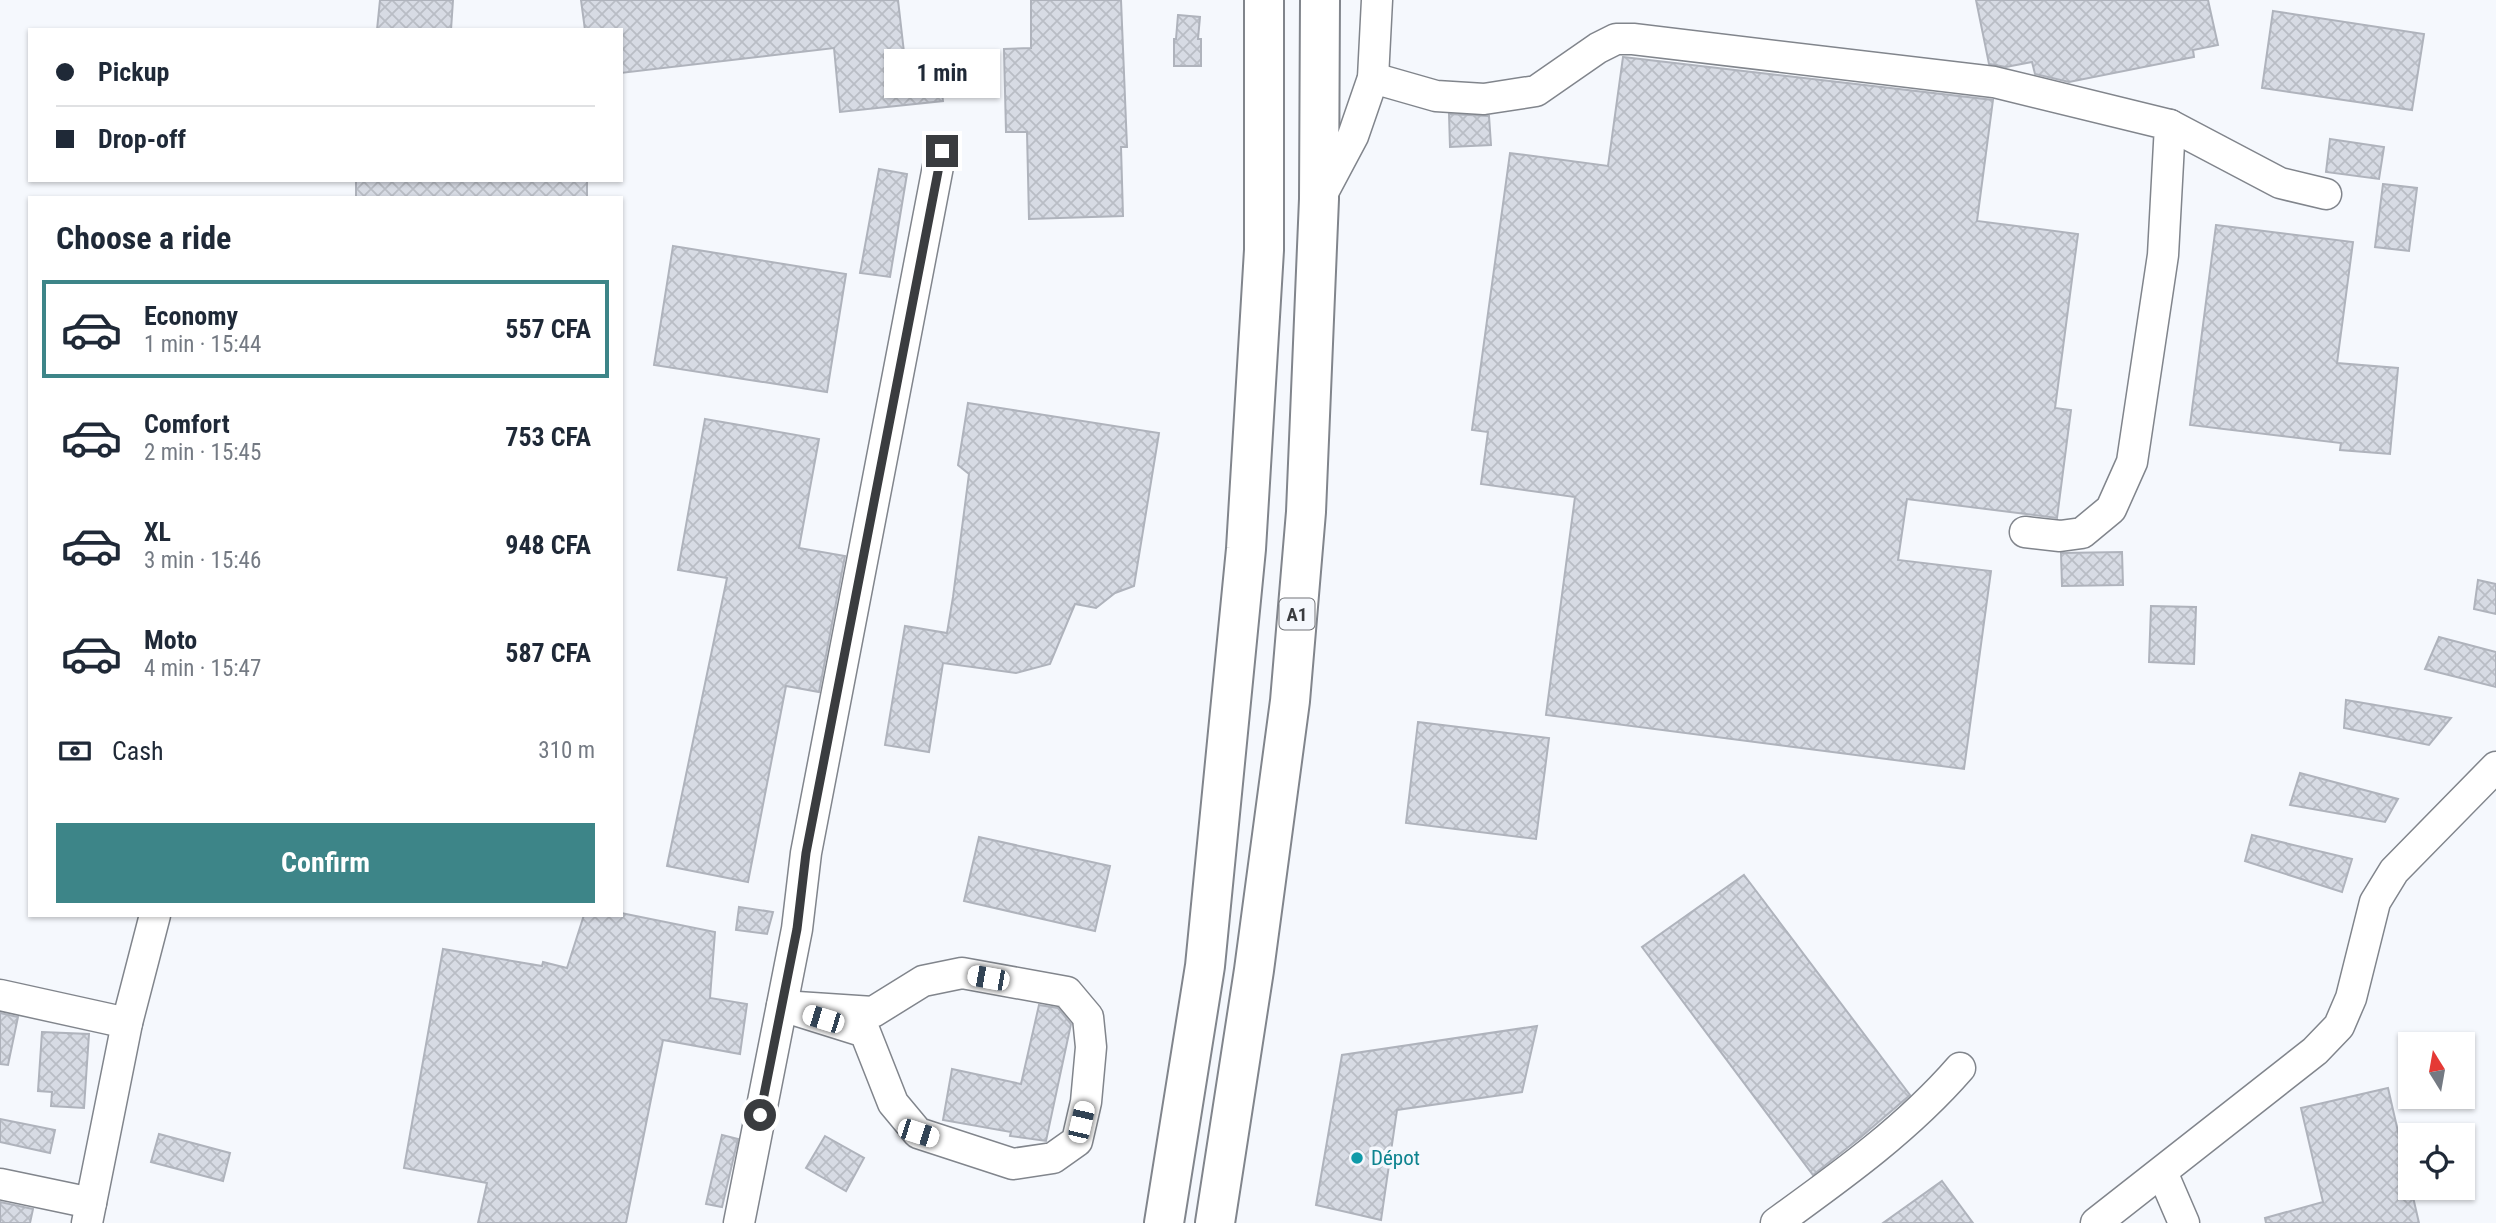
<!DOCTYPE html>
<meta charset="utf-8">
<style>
body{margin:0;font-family:"Roboto Condensed",sans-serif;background:#f6f6f7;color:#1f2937;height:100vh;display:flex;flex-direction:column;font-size:26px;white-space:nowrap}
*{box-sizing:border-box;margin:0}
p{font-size:23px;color:#747a83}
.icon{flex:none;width:38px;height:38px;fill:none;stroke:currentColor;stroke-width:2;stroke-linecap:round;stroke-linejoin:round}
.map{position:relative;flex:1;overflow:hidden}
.sheet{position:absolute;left:28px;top:196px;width:595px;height:721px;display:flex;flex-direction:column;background:#fff;border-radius:0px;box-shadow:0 2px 5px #0004}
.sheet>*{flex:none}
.hud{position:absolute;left:28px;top:28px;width:595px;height:154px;border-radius:0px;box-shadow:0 2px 5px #0004;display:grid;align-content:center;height:154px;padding:0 28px;background:#fff}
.needle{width:46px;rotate:349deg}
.fabs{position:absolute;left:2398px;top:1032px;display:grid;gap:14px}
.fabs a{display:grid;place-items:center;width:77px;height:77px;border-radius:0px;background:#fff;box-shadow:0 2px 5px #0004;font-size:35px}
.end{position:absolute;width:32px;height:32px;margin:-16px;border:9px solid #3a3c3f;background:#fff;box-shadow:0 0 0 4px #fff}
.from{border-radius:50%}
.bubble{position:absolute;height:49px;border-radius:0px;background:#fff;box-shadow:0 2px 5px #0004;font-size:23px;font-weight:700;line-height:49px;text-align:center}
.car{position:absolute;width:21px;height:42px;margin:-21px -10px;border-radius:9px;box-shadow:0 0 5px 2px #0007;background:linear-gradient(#fff 24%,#345 0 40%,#fff 0 76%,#345 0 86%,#fff 0)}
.hud b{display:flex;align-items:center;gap:24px;height:66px;font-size:26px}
.hud b+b{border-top:2px solid #e0e1e3}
.hud i{width:18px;height:18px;background:#1f2937}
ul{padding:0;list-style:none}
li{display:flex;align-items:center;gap:21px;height:98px;margin:0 14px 10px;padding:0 14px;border:4px solid transparent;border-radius:0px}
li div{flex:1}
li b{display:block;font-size:26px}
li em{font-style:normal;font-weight:700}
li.selected{border-color:#3d8588}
li>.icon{width:63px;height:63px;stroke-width:1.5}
h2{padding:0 28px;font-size:32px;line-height:84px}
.pay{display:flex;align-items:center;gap:18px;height:77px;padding:0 28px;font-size:26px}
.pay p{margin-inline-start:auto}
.action{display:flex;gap:14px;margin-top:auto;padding:14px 28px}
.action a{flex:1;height:80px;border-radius:0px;background:#3d8588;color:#fff;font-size:28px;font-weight:700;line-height:80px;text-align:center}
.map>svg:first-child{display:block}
.building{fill:url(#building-cross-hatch);stroke:#afb3bc;stroke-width:2}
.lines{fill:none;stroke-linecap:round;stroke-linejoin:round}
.minor-casing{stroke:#81858c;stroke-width:33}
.highway-casing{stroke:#81858c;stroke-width:42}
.minor{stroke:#fff;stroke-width:30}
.highway{stroke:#fff;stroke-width:38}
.route{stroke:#3a3c3f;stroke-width:9}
.culture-dot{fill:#0f9aa8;stroke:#f5f8fd;stroke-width:2.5}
.labels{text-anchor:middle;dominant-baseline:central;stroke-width:7;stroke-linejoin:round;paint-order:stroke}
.shield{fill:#f5f8fd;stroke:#727478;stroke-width:2}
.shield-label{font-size:19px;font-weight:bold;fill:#3a3c3f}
.culture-label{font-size:21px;fill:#0d838f;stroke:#f5f8fd;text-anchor:start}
</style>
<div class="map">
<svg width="2496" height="1223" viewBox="0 0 2496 1223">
<defs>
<pattern id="building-cross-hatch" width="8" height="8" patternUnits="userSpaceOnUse" patternTransform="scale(1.75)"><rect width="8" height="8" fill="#d7dbe4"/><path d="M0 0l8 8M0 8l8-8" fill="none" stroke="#b9bdc5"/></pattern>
</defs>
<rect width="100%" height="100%" fill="#f5f8fd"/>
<!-- building -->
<g class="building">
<polygon points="380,0 453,0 451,30 377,30"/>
<polygon points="581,0 898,0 905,61 938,58 943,101 840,112 834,48 621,73 621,30 585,30"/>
<polygon points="1031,0 1121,0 1127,147 1121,147 1123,216 1029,219 1027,132 1006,132 1004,49 1031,48"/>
<polygon points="1976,0 2208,0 2218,45 2193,50 2194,57 2069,82 2035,74 2032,62 2006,67 1989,64"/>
<polygon points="2273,11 2424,34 2412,110 2262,88"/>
<polygon points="1178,15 1200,17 1198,39 1201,39 1201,66 1174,66 1174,39 1176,39"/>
<polygon points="1623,57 1993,100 1977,221 2078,234 2055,408 2071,410 2057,518 1907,499 1898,560 1991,571 1964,769 1546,715 1575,497 1481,484 1488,432 1472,430 1510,153 1608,166"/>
<polygon points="1449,114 1489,116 1491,145 1450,147"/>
<polygon points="2330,139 2384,147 2379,179 2326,172"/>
<polygon points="879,169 907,174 890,277 860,273"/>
<polygon points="587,180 587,198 356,198 356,181"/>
<polygon points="2383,184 2417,188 2409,251 2375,247"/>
<polygon points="2216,225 2353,242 2337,363 2398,368 2390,454 2340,450 2341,443 2190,425"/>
<polygon points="673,246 846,274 827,392 654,365"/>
<polygon points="968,403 1159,433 1134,586 1115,593 1096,608 1075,604 1050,664 1016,673 943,663 929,752 885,745 905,626 947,633 953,597 969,474 958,465"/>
<polygon points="705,419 819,439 799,548 845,556 819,692 786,686 748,882 667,866 727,578 678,570"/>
<polygon points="2122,552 2123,585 2062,586 2061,553"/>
<polygon points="2478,580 2496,584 2496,614 2474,609"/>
<polygon points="2151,606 2196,607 2194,664 2149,662"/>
<polygon points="2439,637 2496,652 2496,687 2425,669"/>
<polygon points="2346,700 2451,718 2429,745 2344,728"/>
<polygon points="1418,722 1549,738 1536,839 1406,823"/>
<polygon points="2300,773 2398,799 2385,822 2290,805"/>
<polygon points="2252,835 2352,859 2342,892 2245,861"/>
<polygon points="979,837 1110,866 1095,931 964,901"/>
<polygon points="1744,875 1910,1095 1861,1137 1813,1175 1642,947"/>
<polygon points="739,907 773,912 767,934 736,930"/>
<polygon points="621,913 715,932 710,998 747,1004 740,1054 663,1040 626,1223 478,1223 487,1183 404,1168 443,949 542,966 543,962 567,968 584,915 621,915"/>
<polygon points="1039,1005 1058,1008 1071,1024 1046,1141 1010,1136 1011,1132 943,1120 952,1069 1021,1084"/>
<polygon points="0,1013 18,1017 8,1065 0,1064"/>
<polygon points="1537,1026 1522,1092 1397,1110 1381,1220 1316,1205 1342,1055"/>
<polygon points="42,1032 89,1034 84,1108 51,1106 52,1092 38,1091"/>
<polygon points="2388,1088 2419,1223 2266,1223 2265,1218 2323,1202 2301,1108"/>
<polygon points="0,1119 55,1130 50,1153 0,1142"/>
<polygon points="159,1134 230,1153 223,1181 151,1162"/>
<polygon points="722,1135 738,1139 722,1207 706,1204"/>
<polygon points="825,1136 864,1158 846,1191 806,1168"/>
<polygon points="1942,1181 1973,1223 1883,1223"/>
<polygon points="0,1202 33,1209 30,1223 0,1223"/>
</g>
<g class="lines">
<defs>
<g id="minor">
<polyline points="1373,78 1436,96 1484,99 1536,91 1598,48 1616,39 1633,39 1994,82 2170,125 2163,255 2132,462 2111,509 2082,533 2060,536 2025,532"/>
<polyline points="2170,125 2280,183 2326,194"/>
<polyline points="1320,198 1353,136 1373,78 1377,0"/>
<polygon points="962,973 1067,992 1088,1017 1091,1047 1086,1102 1077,1141 1053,1158 1013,1164 918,1133 893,1103 865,1032 782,1006 873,1012 923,981"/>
<polyline points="0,995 127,1023"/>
<polyline points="2162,1172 2184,1223"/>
<polyline points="0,1184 91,1203"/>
<polyline points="87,1223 127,1023 155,915"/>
<polyline points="739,1223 797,929 806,853 941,151"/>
<path d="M1776,1223C1841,1176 1907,1129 1960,1068"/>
<polyline points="2096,1223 2315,1051 2339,1026 2351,998 2375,902 2394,871 2496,767"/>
</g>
<g id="highway">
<polyline points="1164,1223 1205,966 1246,549 1264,250 1264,0"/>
<polyline points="1215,1223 1254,970 1290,701 1306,512 1319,199 1320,0"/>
</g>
</defs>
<!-- minor casing -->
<use href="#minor" class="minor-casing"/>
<!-- highway casing -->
<use href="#highway" class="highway-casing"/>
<!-- minor -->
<use href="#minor" class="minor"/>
<!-- highway -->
<use href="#highway" class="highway"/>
</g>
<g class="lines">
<!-- route -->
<polyline class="route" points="760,1115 797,929 806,853 942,151"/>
</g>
<!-- markers -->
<circle class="culture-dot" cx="1357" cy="1158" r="7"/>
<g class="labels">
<!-- shield labels -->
<rect class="shield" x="1279.5" y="598.5" width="35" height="31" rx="5"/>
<g class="shield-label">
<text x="1297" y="614">A1</text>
</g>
<!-- culture labels -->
<g class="culture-label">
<text x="1371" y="1158">Dépot</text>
</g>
</g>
</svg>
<div class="fabs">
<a><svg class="needle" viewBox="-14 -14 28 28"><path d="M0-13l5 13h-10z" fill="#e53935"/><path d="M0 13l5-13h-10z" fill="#747a83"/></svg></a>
<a><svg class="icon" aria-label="locate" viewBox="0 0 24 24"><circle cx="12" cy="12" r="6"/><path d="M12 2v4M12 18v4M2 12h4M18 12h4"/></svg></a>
</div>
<i class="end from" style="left:760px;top:1115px"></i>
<i class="end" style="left:942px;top:151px"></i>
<div class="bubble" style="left:884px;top:49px;width:116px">1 min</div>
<i class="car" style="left:988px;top:978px;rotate:280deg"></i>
<i class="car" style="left:823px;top:1019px;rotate:287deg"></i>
<i class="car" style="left:1081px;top:1122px;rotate:13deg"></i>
<i class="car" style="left:918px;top:1133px;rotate:108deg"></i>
<div class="hud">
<b><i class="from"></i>Pickup</b>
<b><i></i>Drop-off</b>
</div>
<section class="sheet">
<h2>Choose a ride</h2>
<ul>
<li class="selected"><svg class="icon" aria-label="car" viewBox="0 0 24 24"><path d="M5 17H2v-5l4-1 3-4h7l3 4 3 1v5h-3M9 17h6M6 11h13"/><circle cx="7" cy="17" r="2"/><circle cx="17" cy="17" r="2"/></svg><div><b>Economy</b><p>1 min · 15:44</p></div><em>557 CFA</em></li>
<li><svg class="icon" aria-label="car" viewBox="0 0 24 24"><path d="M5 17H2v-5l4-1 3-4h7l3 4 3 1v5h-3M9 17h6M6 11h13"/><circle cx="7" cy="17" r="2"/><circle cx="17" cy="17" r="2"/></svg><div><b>Comfort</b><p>2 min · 15:45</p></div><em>753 CFA</em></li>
<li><svg class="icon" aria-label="car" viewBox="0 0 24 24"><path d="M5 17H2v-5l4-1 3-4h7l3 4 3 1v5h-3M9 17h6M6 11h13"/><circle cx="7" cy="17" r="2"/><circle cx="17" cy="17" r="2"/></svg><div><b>XL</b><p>3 min · 15:46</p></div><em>948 CFA</em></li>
<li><svg class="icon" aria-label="car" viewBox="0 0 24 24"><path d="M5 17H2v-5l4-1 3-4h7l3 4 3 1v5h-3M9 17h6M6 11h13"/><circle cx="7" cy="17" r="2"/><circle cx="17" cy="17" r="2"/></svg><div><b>Moto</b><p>4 min · 15:47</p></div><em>587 CFA</em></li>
</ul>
<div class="pay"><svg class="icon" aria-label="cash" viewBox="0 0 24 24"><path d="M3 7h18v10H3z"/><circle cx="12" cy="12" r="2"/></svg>Cash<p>310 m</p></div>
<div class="action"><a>Confirm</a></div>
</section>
</div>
